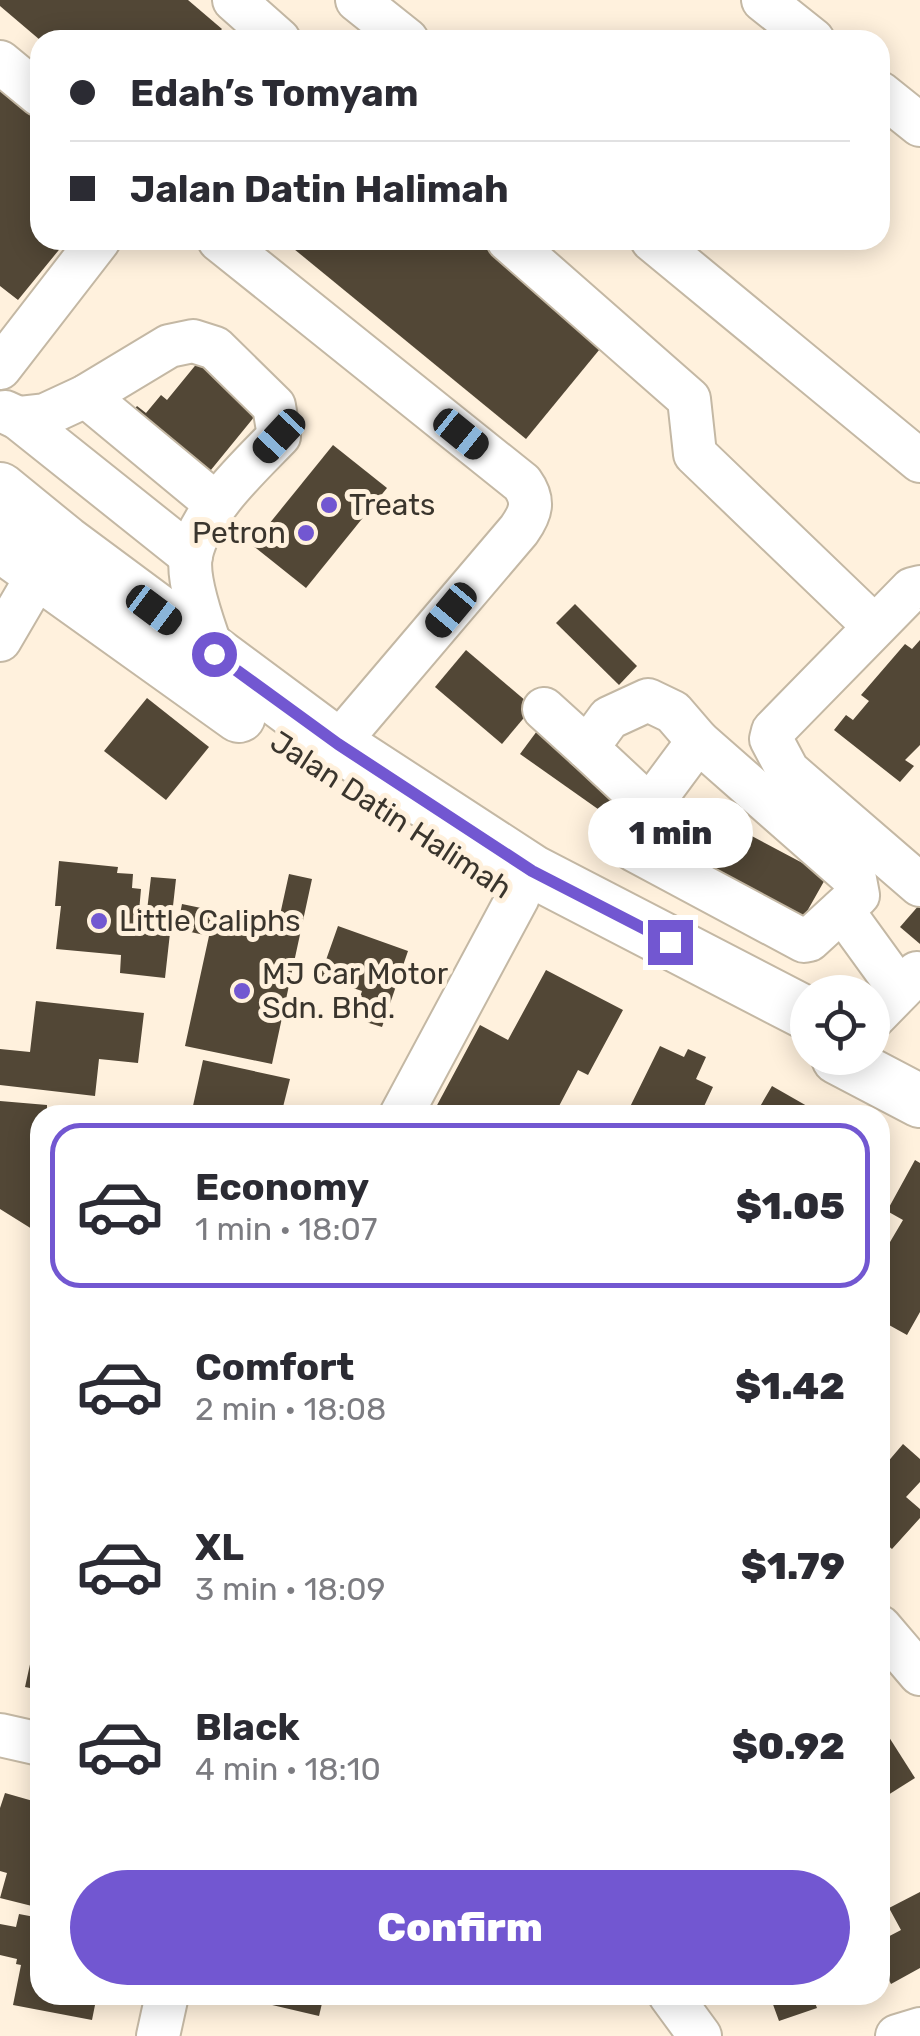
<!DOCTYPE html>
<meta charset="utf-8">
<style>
body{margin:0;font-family:Rubik,sans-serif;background:#f2f2f3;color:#2b2b33;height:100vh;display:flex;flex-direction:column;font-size:38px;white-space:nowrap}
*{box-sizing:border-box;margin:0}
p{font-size:32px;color:#7c7c81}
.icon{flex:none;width:55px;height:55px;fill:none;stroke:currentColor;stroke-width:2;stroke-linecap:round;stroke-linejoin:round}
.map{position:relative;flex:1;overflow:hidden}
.sheet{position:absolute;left:30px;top:1105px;width:860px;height:900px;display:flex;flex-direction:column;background:#fff;border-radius:30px;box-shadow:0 5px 25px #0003}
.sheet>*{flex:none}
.top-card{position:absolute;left:30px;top:30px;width:860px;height:220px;border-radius:30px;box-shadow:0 5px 25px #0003;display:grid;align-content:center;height:220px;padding:0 40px;background:#fff}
.controls{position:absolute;left:790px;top:975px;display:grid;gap:20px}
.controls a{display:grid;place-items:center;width:100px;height:100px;border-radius:50%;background:#fff;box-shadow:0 5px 25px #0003;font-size:50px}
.end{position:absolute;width:45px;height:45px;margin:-22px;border:12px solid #7257d1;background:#fff;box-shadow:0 0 0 5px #fff}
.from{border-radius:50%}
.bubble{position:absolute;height:70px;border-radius:35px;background:#fff;box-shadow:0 5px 25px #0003;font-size:32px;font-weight:800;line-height:70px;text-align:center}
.car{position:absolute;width:30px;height:60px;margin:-30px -15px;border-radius:12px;box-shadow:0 0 8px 2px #0007;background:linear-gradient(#222 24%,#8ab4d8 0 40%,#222 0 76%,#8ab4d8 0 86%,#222 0)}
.top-card b{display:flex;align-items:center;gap:35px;height:95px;font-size:38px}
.top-card b+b{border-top:2px solid #e1e1e2}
.top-card i{width:25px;height:25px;background:#2b2b33}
ul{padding:18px 0 0;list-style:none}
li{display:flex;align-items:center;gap:30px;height:165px;margin:0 20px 15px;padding:0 20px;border:5px solid transparent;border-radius:30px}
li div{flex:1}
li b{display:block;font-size:38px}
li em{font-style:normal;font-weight:800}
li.active{border-color:#7257d1}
li>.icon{width:90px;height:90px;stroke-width:1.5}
.primary-button{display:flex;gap:20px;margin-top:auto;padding:20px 40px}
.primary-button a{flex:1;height:115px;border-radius:60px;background:#7257d1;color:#fff;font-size:40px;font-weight:800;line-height:115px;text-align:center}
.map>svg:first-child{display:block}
.building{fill:#524736}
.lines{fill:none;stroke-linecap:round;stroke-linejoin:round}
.minor-casing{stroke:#c4b8a4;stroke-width:46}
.major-casing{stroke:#c4b8a4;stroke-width:56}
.minor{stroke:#fff;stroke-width:42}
.major{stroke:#fff;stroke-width:52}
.route{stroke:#7257d1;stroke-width:12}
.poi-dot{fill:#7257d1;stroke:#fff1dd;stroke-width:4}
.labels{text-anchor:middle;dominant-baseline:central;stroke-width:10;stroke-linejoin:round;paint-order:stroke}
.poi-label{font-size:30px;fill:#3a352d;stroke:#fff1dd;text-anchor:start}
.street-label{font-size:30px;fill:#3a352d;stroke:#fff1dd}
</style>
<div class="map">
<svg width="920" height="2036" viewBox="0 0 920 2036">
<rect width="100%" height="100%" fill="#fff1dd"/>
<!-- building -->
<g class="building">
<polygon points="0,0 188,0 222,29 212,40 40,40 0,6"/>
<polygon points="0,88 40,120 40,240 67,240 18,300 0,286"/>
<polygon points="283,240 477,240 604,344 526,439"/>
<polygon points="203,356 264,405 206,476 125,421 137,406 146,413 161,395 167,400"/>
<polygon points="333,445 387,488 306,588 252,545"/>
<polygon points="575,604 637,666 619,685 556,623"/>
<polygon points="920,640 920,745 905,760 914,766 900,782 834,730 846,715 853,720 869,701 861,695 905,644 912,649"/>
<polygon points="466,650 533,707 502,744 435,687"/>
<polygon points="147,698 209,747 166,800 104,751"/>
<polygon points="537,731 622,790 605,814 520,754"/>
<polygon points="680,798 827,876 801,922 647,840 663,811 671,815"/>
<polygon points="59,861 118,867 117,873 133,874 132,888 141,889 138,923 157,925 158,919 146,919 151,877 176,879 165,978 120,973 121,955 56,949 61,906 55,906"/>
<polygon points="289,874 312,879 272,1064 185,1046 209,936 177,929 182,904 278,924"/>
<polygon points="920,904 920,944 900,927"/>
<polygon points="338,926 408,951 382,1027 353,1018 362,991 320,977"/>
<polygon points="546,970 623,1010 588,1075 578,1070 558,1108 569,1115 446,1115 435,1109 480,1025 508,1040"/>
<polygon points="36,1001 144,1013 138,1063 99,1059 95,1096 0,1085 0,1049 30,1052"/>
<polygon points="660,1046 684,1057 688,1049 706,1057 696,1079 713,1087 700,1115 626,1115"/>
<polygon points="203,1060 290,1079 281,1115 191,1115"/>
<polygon points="772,1086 807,1106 805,1110 814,1115 755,1115"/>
<polygon points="0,1101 47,1105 47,1115 40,1115 40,1234 0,1209"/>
<polygon points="915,1160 920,1163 920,1312 907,1335 880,1320 880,1259 903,1220 887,1211"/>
<polygon points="903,1444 920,1459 920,1482 906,1497 920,1509 920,1518 892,1549 880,1539 880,1471"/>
<polygon points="38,1628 40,1628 40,1690 25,1687"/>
<polygon points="880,1723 915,1778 880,1800"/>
<polygon points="5,1793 40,1803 40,1908 0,1898 7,1873 0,1871 0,1808"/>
<polygon points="920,1892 920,1968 891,1984 880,1963 880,1941 901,1930 889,1908"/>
<polygon points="19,1914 40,1918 40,1995 97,1995 92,2020 13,2005 21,1965 16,1964 17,1959 0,1955 0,1924 16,1927"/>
<polygon points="230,1995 324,1995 319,2016"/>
<polygon points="734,1995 812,1995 817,2008 779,2021 771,1999 754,2004 751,1995 736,2001"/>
</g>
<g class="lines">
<defs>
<g id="minor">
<polyline points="234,0 279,40"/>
<polyline points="357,0 407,40"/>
<polyline points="763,0 813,40"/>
<polyline points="0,62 40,95"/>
<polyline points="880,93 920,125"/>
<path d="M219,240L522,483C535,501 531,513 519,530L337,744"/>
<polyline points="508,240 689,399 695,454 874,626"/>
<polyline points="652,240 920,461"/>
<polyline points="0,368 99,240"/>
<polyline points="86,396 215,503"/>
<polyline points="5,412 18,418 191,556"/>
<path d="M18,418L45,415L86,396L169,346L193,341L215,348L274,406L279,436C249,467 200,512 191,555C186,581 205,630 214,655"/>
<polyline points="920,587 912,589 773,731 771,739 788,771 920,885"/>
<polyline points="0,640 38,575"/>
<polyline points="544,709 587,748 609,718 648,700 673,712 698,741"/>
<polygon points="698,741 855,879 858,895 809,940 804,941 634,850 629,834"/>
<polyline points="587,748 648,805"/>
<polyline points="842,910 900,990"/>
<polyline points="872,1019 917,973"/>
<polyline points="401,1115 518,897"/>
<polyline points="880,1627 920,1674"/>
<polyline points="0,1735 40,1744"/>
<polyline points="670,1995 700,2036"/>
<polyline points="158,2036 167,1995"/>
<polyline points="897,2036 920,2029"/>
</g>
<g id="major">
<polyline points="0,489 65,542 337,744 532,871 808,1014"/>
<polyline points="0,545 239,716"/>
<polyline points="838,1058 920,1101"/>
</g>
</defs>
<!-- minor casing -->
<use href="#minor" class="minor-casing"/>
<!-- major casing -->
<use href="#major" class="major-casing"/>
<!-- minor -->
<use href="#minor" class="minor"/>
<!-- major -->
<use href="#major" class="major"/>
</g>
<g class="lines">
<!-- route -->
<polyline class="route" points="214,654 338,744 532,871 670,942"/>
</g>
<!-- markers -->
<g class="poi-dot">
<circle cx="329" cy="505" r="10"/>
<circle cx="306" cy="533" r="10"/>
<circle cx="99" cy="921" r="10"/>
<circle cx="242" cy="991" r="10"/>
</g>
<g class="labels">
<!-- poi labels -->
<g class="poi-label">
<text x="349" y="505">Treats</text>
<text x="286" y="533" text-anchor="end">Petron</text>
<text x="119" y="921">Little Caliphs</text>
<text x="262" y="974">MJ Car Motor<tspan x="262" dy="34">Sdn. Bhd.</tspan></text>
</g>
<!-- street labels -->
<g class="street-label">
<text transform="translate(391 815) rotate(33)">Jalan Datin Halimah</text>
</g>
</g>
</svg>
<div class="controls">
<a><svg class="icon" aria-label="locate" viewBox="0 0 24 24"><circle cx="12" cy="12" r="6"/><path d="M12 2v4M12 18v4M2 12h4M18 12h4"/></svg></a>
</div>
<i class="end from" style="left:214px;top:654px"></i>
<i class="end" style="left:670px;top:942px"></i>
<div class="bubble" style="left:588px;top:798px;width:165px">1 min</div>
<i class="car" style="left:461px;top:434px;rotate:129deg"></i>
<i class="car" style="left:279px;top:436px;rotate:223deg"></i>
<i class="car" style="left:154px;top:610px;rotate:127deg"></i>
<i class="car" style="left:451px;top:610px;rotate:220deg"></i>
<div class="top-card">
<b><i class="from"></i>Edah’s Tomyam</b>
<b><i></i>Jalan Datin Halimah</b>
</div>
<section class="sheet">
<ul>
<li class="active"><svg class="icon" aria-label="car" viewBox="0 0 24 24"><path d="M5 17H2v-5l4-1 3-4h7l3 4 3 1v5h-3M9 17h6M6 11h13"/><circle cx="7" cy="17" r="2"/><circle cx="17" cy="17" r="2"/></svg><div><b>Economy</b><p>1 min · 18:07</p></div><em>$1.05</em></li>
<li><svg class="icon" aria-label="car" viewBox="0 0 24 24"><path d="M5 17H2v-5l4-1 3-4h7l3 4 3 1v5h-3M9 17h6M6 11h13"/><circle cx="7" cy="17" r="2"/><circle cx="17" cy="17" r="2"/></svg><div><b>Comfort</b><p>2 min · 18:08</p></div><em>$1.42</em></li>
<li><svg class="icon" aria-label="car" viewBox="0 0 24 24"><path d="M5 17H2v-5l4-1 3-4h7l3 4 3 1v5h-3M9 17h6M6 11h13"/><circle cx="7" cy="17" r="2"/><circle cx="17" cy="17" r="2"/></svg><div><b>XL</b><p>3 min · 18:09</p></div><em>$1.79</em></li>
<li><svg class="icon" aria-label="car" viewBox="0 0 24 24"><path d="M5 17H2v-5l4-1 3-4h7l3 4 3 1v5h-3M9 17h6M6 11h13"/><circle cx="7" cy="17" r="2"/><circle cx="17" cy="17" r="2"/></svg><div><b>Black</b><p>4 min · 18:10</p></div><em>$0.92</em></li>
</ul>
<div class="primary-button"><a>Confirm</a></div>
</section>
</div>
